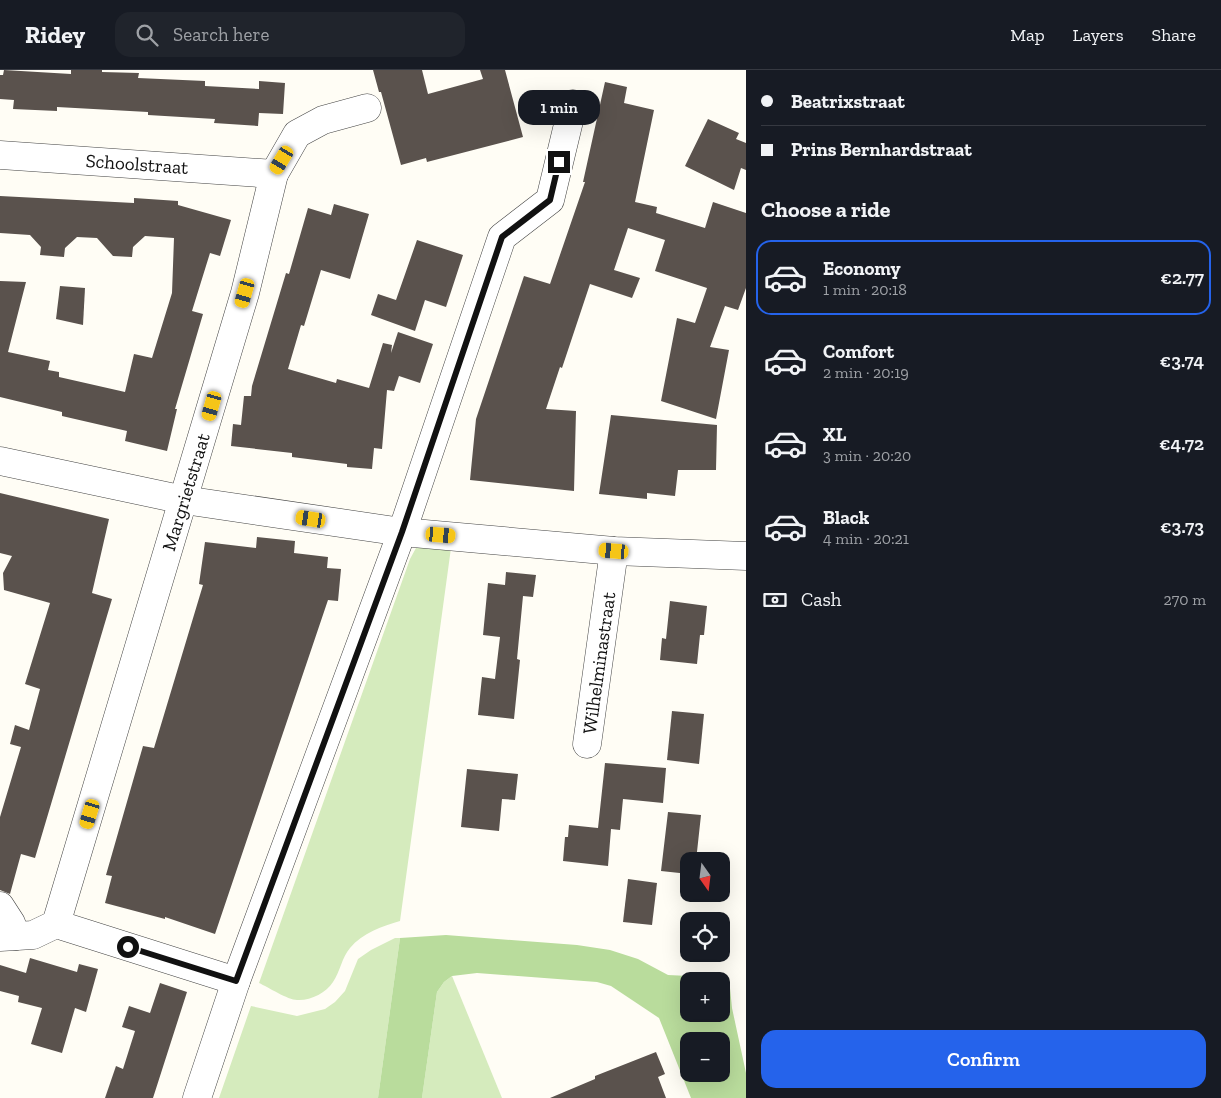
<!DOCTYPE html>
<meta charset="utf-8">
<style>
body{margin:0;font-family:"Zilla Slab",serif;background:#20242c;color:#f1f3f6;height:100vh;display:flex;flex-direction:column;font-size:19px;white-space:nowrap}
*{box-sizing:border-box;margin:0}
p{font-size:16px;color:#9ea1a6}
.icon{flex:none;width:28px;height:28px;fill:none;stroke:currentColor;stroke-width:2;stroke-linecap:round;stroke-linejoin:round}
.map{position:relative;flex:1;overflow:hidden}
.panel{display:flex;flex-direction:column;background:#171b24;width:475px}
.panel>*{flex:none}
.hud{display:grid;align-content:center;height:110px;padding:0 15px;background:#171b24}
.needle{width:32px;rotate:166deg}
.fabs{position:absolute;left:680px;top:782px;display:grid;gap:10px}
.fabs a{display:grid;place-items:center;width:50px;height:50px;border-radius:10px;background:#171b24;box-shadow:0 5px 20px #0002;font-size:25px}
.end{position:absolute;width:22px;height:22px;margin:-11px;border:6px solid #111;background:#fff;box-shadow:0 0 0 2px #fff}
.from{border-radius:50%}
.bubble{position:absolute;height:35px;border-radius:15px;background:#171b24;box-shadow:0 5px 20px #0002;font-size:16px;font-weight:600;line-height:35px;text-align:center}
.car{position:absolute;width:15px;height:30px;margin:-15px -8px;border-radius:6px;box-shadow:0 0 4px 1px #0007;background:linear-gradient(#f5c518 24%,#345 0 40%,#f5c518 0 76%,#345 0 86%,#f5c518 0)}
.hud b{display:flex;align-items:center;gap:18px;height:48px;font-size:19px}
.hud b+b{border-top:1px solid #363941}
.hud i{width:12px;height:12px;background:#f1f3f6}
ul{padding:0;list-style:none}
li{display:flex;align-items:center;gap:15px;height:75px;margin:0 10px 8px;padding:0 5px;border:2px solid transparent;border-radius:15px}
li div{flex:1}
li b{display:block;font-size:19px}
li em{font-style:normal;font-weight:600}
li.current{border-color:#2563eb}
li>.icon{width:45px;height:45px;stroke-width:1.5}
h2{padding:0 15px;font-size:22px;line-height:60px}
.pay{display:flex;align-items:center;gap:12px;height:55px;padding:0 15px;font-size:19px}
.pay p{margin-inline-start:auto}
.cta{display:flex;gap:10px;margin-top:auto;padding:10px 15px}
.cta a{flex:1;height:58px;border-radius:15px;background:#2563eb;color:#fff;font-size:20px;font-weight:600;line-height:58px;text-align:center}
header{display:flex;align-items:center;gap:30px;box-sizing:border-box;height:70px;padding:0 25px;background:#171b24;border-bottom:1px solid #363941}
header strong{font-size:24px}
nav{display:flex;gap:28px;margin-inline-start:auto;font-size:18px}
.search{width:350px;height:45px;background:#20242c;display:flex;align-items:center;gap:12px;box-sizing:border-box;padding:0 18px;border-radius:15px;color:#9ea1a6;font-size:19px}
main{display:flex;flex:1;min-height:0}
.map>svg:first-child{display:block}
.green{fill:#d5ebbd}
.forest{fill:#b9dc9c;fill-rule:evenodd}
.building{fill:#5a524d}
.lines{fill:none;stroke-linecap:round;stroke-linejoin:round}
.minor-casing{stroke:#444;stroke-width:29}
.minor{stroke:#fff;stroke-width:28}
.route{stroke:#111;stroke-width:6}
.labels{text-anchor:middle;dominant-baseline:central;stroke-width:5;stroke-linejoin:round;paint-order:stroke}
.street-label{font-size:19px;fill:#111;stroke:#fff}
</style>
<header>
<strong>Ridey</strong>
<div class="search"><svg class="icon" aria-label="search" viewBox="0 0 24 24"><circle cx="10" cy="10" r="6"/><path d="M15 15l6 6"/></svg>Search here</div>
<nav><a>Map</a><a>Layers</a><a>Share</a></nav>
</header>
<main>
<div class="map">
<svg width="746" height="1028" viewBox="0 0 746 1028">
<rect width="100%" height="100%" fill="#fffdf5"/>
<!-- green -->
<g class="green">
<path d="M422,475L451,478L400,851C383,856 362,863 350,878C342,887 340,902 333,912C326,923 310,931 297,930C288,930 268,917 259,913L410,489L416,478Z"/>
<polygon points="395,868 400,868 378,1028 219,1028 251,936 297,946 325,939 335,932 345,921 358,889 371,880"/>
<polygon points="452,906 502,1028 422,1028 437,922 444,912"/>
</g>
<!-- forest -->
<path class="forest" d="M446,865L577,875L610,880L638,889L668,905L729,908L732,938L746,1003V1028H691L659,948L611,916L597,912L477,903L452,906L444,912L437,922L422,1028H378L400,868ZM689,911H721V944H689ZM689,971H721V1004H689Z"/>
<!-- building -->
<g class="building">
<polygon points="4,0 71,4 71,0 102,0 102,2 139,3 138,8 205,11 205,16 259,19 259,11 285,13 283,44 259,43 258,56 214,53 215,49 148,45 148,42 57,37 57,41 13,39 14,30 0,29 0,5 3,5"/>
<polygon points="373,0 422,0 428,24 483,9 480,0 505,0 523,67 427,92 426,88 401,95 381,22 379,22"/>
<polygon points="605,12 627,17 624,33 654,40 635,132 657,137 656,143 705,158 713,132 746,143 746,218 738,240 725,236 710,277 729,280 716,349 661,331 677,248 695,253 707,218 655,201 665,170 628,158 614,200 640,208 632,228 590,214 562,298 560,297 546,339 576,341 574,421 470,410 476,349 524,206 550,214 585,112 583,112"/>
<polygon points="708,49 739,63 736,69 746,73 746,100 741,98 734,120 685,96"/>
<polygon points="0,126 134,133 134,128 178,131 178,135 231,150 220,186 210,183 192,241 203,244 175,339 177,339 167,381 125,371 127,361 62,346 62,342 0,327 0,211 26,212 8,282 50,291 48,300 59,302 59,307 125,322 134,284 152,288 172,223 174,168 145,166 133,177 132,187 113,186 97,168 77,167 65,178 64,187 40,185 41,177 30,165 0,163"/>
<polygon points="334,134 369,144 350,209 321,200 304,256 301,255 288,299 336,313 337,309 369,318 383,273 392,275 391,283 398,262 433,274 420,313 399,306 394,321 387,320 382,379 374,378 372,399 347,397 347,394 292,387 292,383 231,376 233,354 241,355 244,326 251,326 252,316 286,203 289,204 308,138 331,145"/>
<polygon points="417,170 463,185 446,237 425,230 415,261 371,245 378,224 396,230"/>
<polygon points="60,216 85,218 83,255 56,249"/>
<polygon points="611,345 717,355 716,400 678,400 675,426 647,423 647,429 599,424"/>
<polygon points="0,423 109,449 92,523 112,529 35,788 21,784 10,824 0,820 0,747 21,677 10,674 15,655 29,660 40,619 25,614 50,533 4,520 3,503 12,486 0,483"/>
<polygon points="257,467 295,471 294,483 328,487 327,498 341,499 338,531 328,530 215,864 165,847 165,849 105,833 112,806 106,805 143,676 154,678 203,515 199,514 205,472 256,478"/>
<polygon points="506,502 536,505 533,527 523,526 517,589 520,590 514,649 478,645 482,607 495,609 500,567 483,565 488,513 505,515"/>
<polygon points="670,531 707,536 704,565 700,565 697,594 660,590 662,568 666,569"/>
<polygon points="672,641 704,644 699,694 667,690"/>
<polygon points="605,693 666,698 663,733 623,729 620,760 611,759 608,796 563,791 565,767 568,767 569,755 598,758"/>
<polygon points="467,699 518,704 515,730 502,729 499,761 461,757"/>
<polygon points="668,742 701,745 696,791 689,791 689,804 661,801"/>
<polygon points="628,809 657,813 652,855 623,852"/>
<polygon points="30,888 77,902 79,894 98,899 86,942 75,938 62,983 31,974 42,938 18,932 19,926 0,921 0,895 26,903"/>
<polygon points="160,913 187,922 153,1028 105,1028 116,996 123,999 135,961 122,957 129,936 150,943"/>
<polygon points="656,982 665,1004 658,1007 666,1028 550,1028 595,1009 595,1006"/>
</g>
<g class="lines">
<defs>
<g id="minor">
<polyline points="0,85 274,104"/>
<polyline points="0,391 184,430 402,462 614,481 746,486"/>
<polyline points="587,674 614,481"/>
<polyline points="0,836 11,853 16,866"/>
<polyline points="56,854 245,223 274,104 297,64 323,50 367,38"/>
<polyline points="0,867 33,865 56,854 236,911"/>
<polyline points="197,1028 236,911 402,462 502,167 550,130 573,34"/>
</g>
</defs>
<!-- minor casing -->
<use href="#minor" class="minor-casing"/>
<!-- minor -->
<use href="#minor" class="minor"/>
</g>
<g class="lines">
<!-- route -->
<polyline class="route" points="128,877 236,911 402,462 502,167 550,130 559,92"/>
</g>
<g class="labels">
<!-- street labels -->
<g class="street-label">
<text transform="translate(137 94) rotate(4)">Schoolstraat</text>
<text transform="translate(186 422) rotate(-73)">Margrietstraat</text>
<text transform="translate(599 593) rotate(-82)">Wilhelminastraat</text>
</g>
</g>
</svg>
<div class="fabs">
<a><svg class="needle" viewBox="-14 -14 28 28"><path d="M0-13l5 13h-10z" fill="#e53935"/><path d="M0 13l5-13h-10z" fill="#9ea1a6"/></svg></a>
<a><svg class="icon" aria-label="locate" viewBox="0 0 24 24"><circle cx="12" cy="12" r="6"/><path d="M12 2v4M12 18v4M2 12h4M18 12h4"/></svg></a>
<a>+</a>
<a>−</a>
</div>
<i class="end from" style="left:128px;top:877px"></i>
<i class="end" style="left:559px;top:92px"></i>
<div class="bubble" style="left:518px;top:20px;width:82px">1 min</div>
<i class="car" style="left:282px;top:90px;rotate:211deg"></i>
<i class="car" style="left:245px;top:223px;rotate:196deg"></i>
<i class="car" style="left:212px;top:336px;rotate:196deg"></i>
<i class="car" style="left:311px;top:449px;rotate:279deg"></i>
<i class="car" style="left:441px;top:465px;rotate:95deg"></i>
<i class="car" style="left:614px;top:481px;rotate:275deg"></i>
<i class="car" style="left:90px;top:744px;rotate:197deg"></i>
</div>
<section class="panel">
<div class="hud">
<b><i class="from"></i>Beatrixstraat</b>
<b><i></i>Prins Bernhardstraat</b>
</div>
<h2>Choose a ride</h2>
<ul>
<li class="current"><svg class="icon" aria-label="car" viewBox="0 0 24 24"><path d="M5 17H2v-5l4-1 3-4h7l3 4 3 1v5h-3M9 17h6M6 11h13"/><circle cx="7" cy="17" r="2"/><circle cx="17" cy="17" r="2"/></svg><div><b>Economy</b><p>1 min · 20:18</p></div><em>€2.77</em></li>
<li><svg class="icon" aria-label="car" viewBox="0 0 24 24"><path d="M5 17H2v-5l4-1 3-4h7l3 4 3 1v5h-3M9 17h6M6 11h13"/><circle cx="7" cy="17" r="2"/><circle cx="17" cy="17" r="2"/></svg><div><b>Comfort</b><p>2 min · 20:19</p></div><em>€3.74</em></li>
<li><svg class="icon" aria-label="car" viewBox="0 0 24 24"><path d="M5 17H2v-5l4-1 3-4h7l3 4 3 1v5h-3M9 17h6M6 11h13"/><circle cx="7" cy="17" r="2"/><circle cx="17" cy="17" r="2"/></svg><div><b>XL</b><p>3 min · 20:20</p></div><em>€4.72</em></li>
<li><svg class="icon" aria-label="car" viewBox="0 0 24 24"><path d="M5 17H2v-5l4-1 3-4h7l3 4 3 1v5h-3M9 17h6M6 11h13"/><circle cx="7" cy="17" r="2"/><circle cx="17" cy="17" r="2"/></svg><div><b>Black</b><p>4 min · 20:21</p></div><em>€3.73</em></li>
</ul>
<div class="pay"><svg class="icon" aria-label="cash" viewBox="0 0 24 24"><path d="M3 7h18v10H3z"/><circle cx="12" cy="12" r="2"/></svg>Cash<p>270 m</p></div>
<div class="cta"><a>Confirm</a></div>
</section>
</main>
